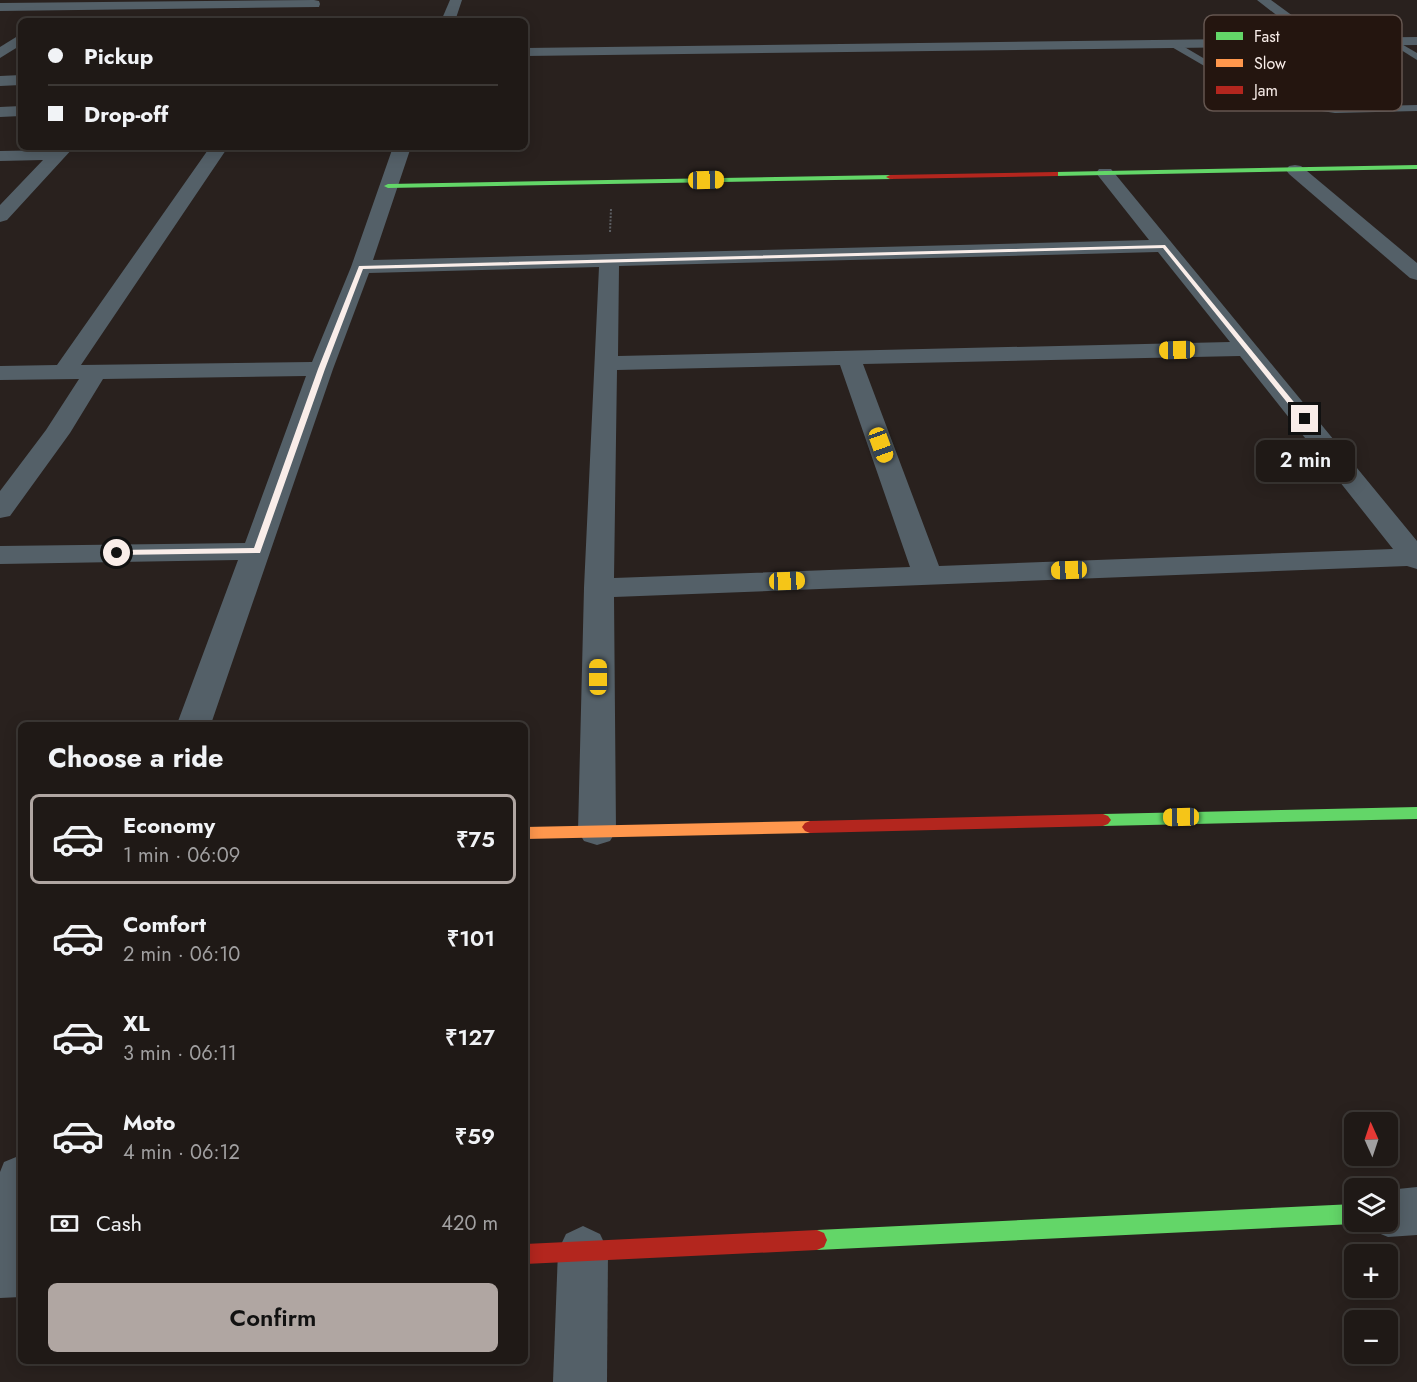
<!DOCTYPE html>
<meta charset="utf-8">
<style>
body{margin:0;font-family:Jost,sans-serif;background:#2c2623;color:#f1f3f6;height:100vh;display:flex;flex-direction:column;font-size:22px;white-space:nowrap}
*{box-sizing:border-box;margin:0}
p{font-size:20px;color:#a1a0a1}
.icon{flex:none;width:33px;height:33px;fill:none;stroke:currentColor;stroke-width:2;stroke-linecap:round;stroke-linejoin:round}
.map{position:relative;flex:1;overflow:hidden}
.sheet{position:absolute;left:18px;top:722px;width:510px;height:642px;display:flex;flex-direction:column;background:#1f1916;border-radius:9px;box-shadow:0 3px 15px #0003,0 0 0 2px #3c3835}
.sheet>*{flex:none}
.hud{position:absolute;left:18px;top:18px;width:510px;height:132px;border-radius:9px;box-shadow:0 3px 15px #0003,0 0 0 2px #3c3835;display:grid;align-content:center;height:132px;padding:0 30px;background:#1f1916}
.needle{width:39px;rotate:357deg}
.controls{position:absolute;left:1344px;top:1112px;display:grid;gap:12px}
.controls a{display:grid;place-items:center;width:54px;height:54px;border-radius:9px;background:#1f1916;box-shadow:0 3px 15px #0003,0 0 0 2px #3c3835;font-size:30px}
.end{position:absolute;width:27px;height:27px;margin:-14px;border:8px solid #f9ede9;background:#111;box-shadow:0 0 0 3px #111}
.from{border-radius:50%}
.bubble{position:absolute;height:42px;border-radius:9px;background:#1f1916;box-shadow:0 3px 15px #0003,0 0 0 2px #3c3835;font-size:20px;font-weight:600;line-height:42px;text-align:center}
.car{position:absolute;width:18px;height:36px;margin:-18px -9px;border-radius:8px;box-shadow:0 0 4px 2px #0007;background:linear-gradient(#f5c518 24%,#345 0 40%,#f5c518 0 76%,#345 0 86%,#f5c518 0)}
.hud b{display:flex;align-items:center;gap:21px;height:57px;font-size:22px}
.hud b+b{border-top:2px solid #3c3835}
.hud i{width:15px;height:15px;background:#f1f3f6}
ul{padding:0;list-style:none}
li{display:flex;align-items:center;gap:18px;height:90px;margin:0 12px 9px;padding:0 18px;border:3px solid transparent;border-radius:9px}
li div{flex:1}
li b{display:block;font-size:22px}
li em{font-style:normal;font-weight:600}
li.current{border-color:#b0a6a2}
li>.icon{width:54px;height:54px;stroke-width:1.5}
h2{padding:0 30px;font-size:27px;line-height:72px}
.pay{display:flex;align-items:center;gap:15px;height:66px;padding:0 30px;font-size:22px}
.pay p{margin-inline-start:auto}
.cta{display:flex;gap:12px;margin-top:auto;padding:12px 30px}
.cta a{flex:1;height:69px;border-radius:9px;background:#b0a6a2;color:#111;font-size:24px;font-weight:600;line-height:69px;text-align:center}
.map>svg:first-child{display:block}
.lines{fill:none;stroke-linecap:round;stroke-linejoin:round}
.path{stroke:#5b5d61;stroke-width:2;stroke-dasharray:2 1.5;stroke-linecap:butt}
.lane{fill:#546068;fill-rule:evenodd}
.street{fill:#546068;fill-rule:evenodd}
.fast{fill:#63d668;fill-rule:evenodd}
.slow{fill:#ff974d;fill-rule:evenodd}
.jam{fill:#b3261e;fill-rule:evenodd}
.route{fill:#f9ede9}
.key{fill:#24150f;stroke:#645650;stroke-width:1.5}
.key-label{font-size:16px;fill:#f9ede9}
</style>
<div class="map">
<svg width="1417" height="1382" viewBox="0 0 1417 1382">
<rect width="100%" height="100%" fill="#29211e"/>
<g class="lines">
<!-- path -->
<polyline class="path" points="610,232 611,209"/>
<!-- lane -->
<g class="lane">
<polygon points="1393,39 1417,53 1417,60 1390,43 1389,41"/>
<polygon points="1170,42 1176,42 1273,99 1335,107 1417,105 1417,111 1335,113 1268,103 1170,46"/>
</g>
<!-- street -->
<g class="street">
<polygon points="314,0 319,1 320,4 319,7 0,11 0,3"/>
<polygon points="450,0 462,0 455,21 441,21"/>
<polygon points="1257,0 1271,0 1323,38 1417,37 1417,45 525,56 525,48 1306,38"/>
<polygon points="21,34 21,45 0,58 0,47"/>
<polygon points="21,75 21,85 0,86 0,76"/>
<polygon points="21,106 21,116 0,117 0,107"/>
<polygon points="55,147 74,147 7,220 0,222 0,205 43,160 0,161 0,151 53,150"/>
<path d="M210,147H228L81,365L312,362L351,267L393,147H411L373,260L1149,240L1096,173L1099,169H1111L1417,541V569L1407,566L614,597L616,831L610,841L597,845L584,841L578,831L584,588L599,267L369,273L333,369L211,724H177L238,560L0,564V546L245,543L306,376L103,379L70,433L10,516L0,518V491L46,430L79,379L0,380V366L57,365ZM1158,252L1230,342L618,356L619,266ZM1240,356L1393,549L939,566L863,364ZM840,365L910,567L614,578L617,370Z"/>
<polygon points="1295,165 1301,166 1417,263 1417,280 1410,278 1289,174 1286,170 1289,166"/>
<polygon points="21,1155 21,1240 18,1247 21,1247 21,1297 0,1298 0,1172 4,1162"/>
<polygon points="1417,1187 1417,1235 1388,1237 1371,1230 1367,1221 1388,1221 1388,1190"/>
<polygon points="583,1226 600,1234 608,1251 607,1382 553,1382 558,1251 566,1234"/>
</g>
<!-- fast -->
<g class="fast">
<polygon points="1417,165 1417,169 1055,176 1051,174 1055,172"/>
<polygon points="890,175 893,175 893,179 388,188 384,186 388,184"/>
<polygon points="1417,807 1417,819 1103,826 1098,824 1095,820 1098,816 1103,814"/>
<polygon points="1354,1204 1354,1221 1361,1221 1354,1224 817,1250 810,1247 807,1240 810,1233 817,1230"/>
</g>
<!-- slow -->
<polygon class="slow" points="810,821 815,823 818,827 815,831 810,833 525,839 525,827"/>
<!-- jam -->
<g class="jam">
<polygon points="1055,172 1058,172 1058,176 890,179 886,177 890,175"/>
<polygon points="1103,814 1108,816 1111,820 1108,824 1103,826 810,833 805,831 802,827 805,823 810,821"/>
<polygon points="817,1230 824,1233 827,1240 824,1247 817,1250 525,1264 525,1244"/>
</g>
</g>
<!-- route -->
<polygon class="route" points="1165,245 1307,418 1307,421 1302,421 1163,248 363,269 325,369 260,553 117,555 113,553 117,550 254,548 318,369 359,266"/>
<!-- legend -->
<rect x="1204" y="15" width="198" height="96" rx="9" class="key"/>
<rect x="1216" y="32" width="27" height="8" fill="#63d668"/>
<rect x="1216" y="59" width="27" height="8" fill="#ff974d"/>
<rect x="1216" y="86" width="27" height="8" fill="#b3261e"/>
<g class="key-label">
<text x="1254" y="42">Fast</text>
<text x="1254" y="69">Slow</text>
<text x="1254" y="96">Jam</text>
</g>
</svg>
<div class="controls">
<a><svg class="needle" viewBox="-14 -14 28 28"><path d="M0-13l5 13h-10z" fill="#e53935"/><path d="M0 13l5-13h-10z" fill="#a1a0a1"/></svg></a>
<a><svg class="icon" aria-label="layers" viewBox="0 0 24 24"><path d="M12 4l9 5-9 5-9-5zM3 14l9 5 9-5"/></svg></a>
<a>+</a>
<a>−</a>
</div>
<i class="end from" style="left:117px;top:553px"></i>
<i class="end" style="left:1305px;top:419px"></i>
<div class="bubble" style="left:1256px;top:440px;width:99px">2 min</div>
<i class="car" style="left:706px;top:180px;rotate:89deg"></i>
<i class="car" style="left:1177px;top:350px;rotate:269deg"></i>
<i class="car" style="left:881px;top:445px;rotate:160deg"></i>
<i class="car" style="left:1069px;top:570px;rotate:268deg"></i>
<i class="car" style="left:787px;top:581px;rotate:88deg"></i>
<i class="car" style="left:598px;top:677px;rotate:0deg"></i>
<i class="car" style="left:1181px;top:817px;rotate:269deg"></i>
<div class="hud">
<b><i class="from"></i>Pickup</b>
<b><i></i>Drop-off</b>
</div>
<section class="sheet">
<h2>Choose a ride</h2>
<ul>
<li class="current"><svg class="icon" aria-label="car" viewBox="0 0 24 24"><path d="M5 17H2v-5l4-1 3-4h7l3 4 3 1v5h-3M9 17h6M6 11h13"/><circle cx="7" cy="17" r="2"/><circle cx="17" cy="17" r="2"/></svg><div><b>Economy</b><p>1 min · 06:09</p></div><em>₹75</em></li>
<li><svg class="icon" aria-label="car" viewBox="0 0 24 24"><path d="M5 17H2v-5l4-1 3-4h7l3 4 3 1v5h-3M9 17h6M6 11h13"/><circle cx="7" cy="17" r="2"/><circle cx="17" cy="17" r="2"/></svg><div><b>Comfort</b><p>2 min · 06:10</p></div><em>₹101</em></li>
<li><svg class="icon" aria-label="car" viewBox="0 0 24 24"><path d="M5 17H2v-5l4-1 3-4h7l3 4 3 1v5h-3M9 17h6M6 11h13"/><circle cx="7" cy="17" r="2"/><circle cx="17" cy="17" r="2"/></svg><div><b>XL</b><p>3 min · 06:11</p></div><em>₹127</em></li>
<li><svg class="icon" aria-label="car" viewBox="0 0 24 24"><path d="M5 17H2v-5l4-1 3-4h7l3 4 3 1v5h-3M9 17h6M6 11h13"/><circle cx="7" cy="17" r="2"/><circle cx="17" cy="17" r="2"/></svg><div><b>Moto</b><p>4 min · 06:12</p></div><em>₹59</em></li>
</ul>
<div class="pay"><svg class="icon" aria-label="cash" viewBox="0 0 24 24"><path d="M3 7h18v10H3z"/><circle cx="12" cy="12" r="2"/></svg>Cash<p>420 m</p></div>
<div class="cta"><a>Confirm</a></div>
</section>
</div>
